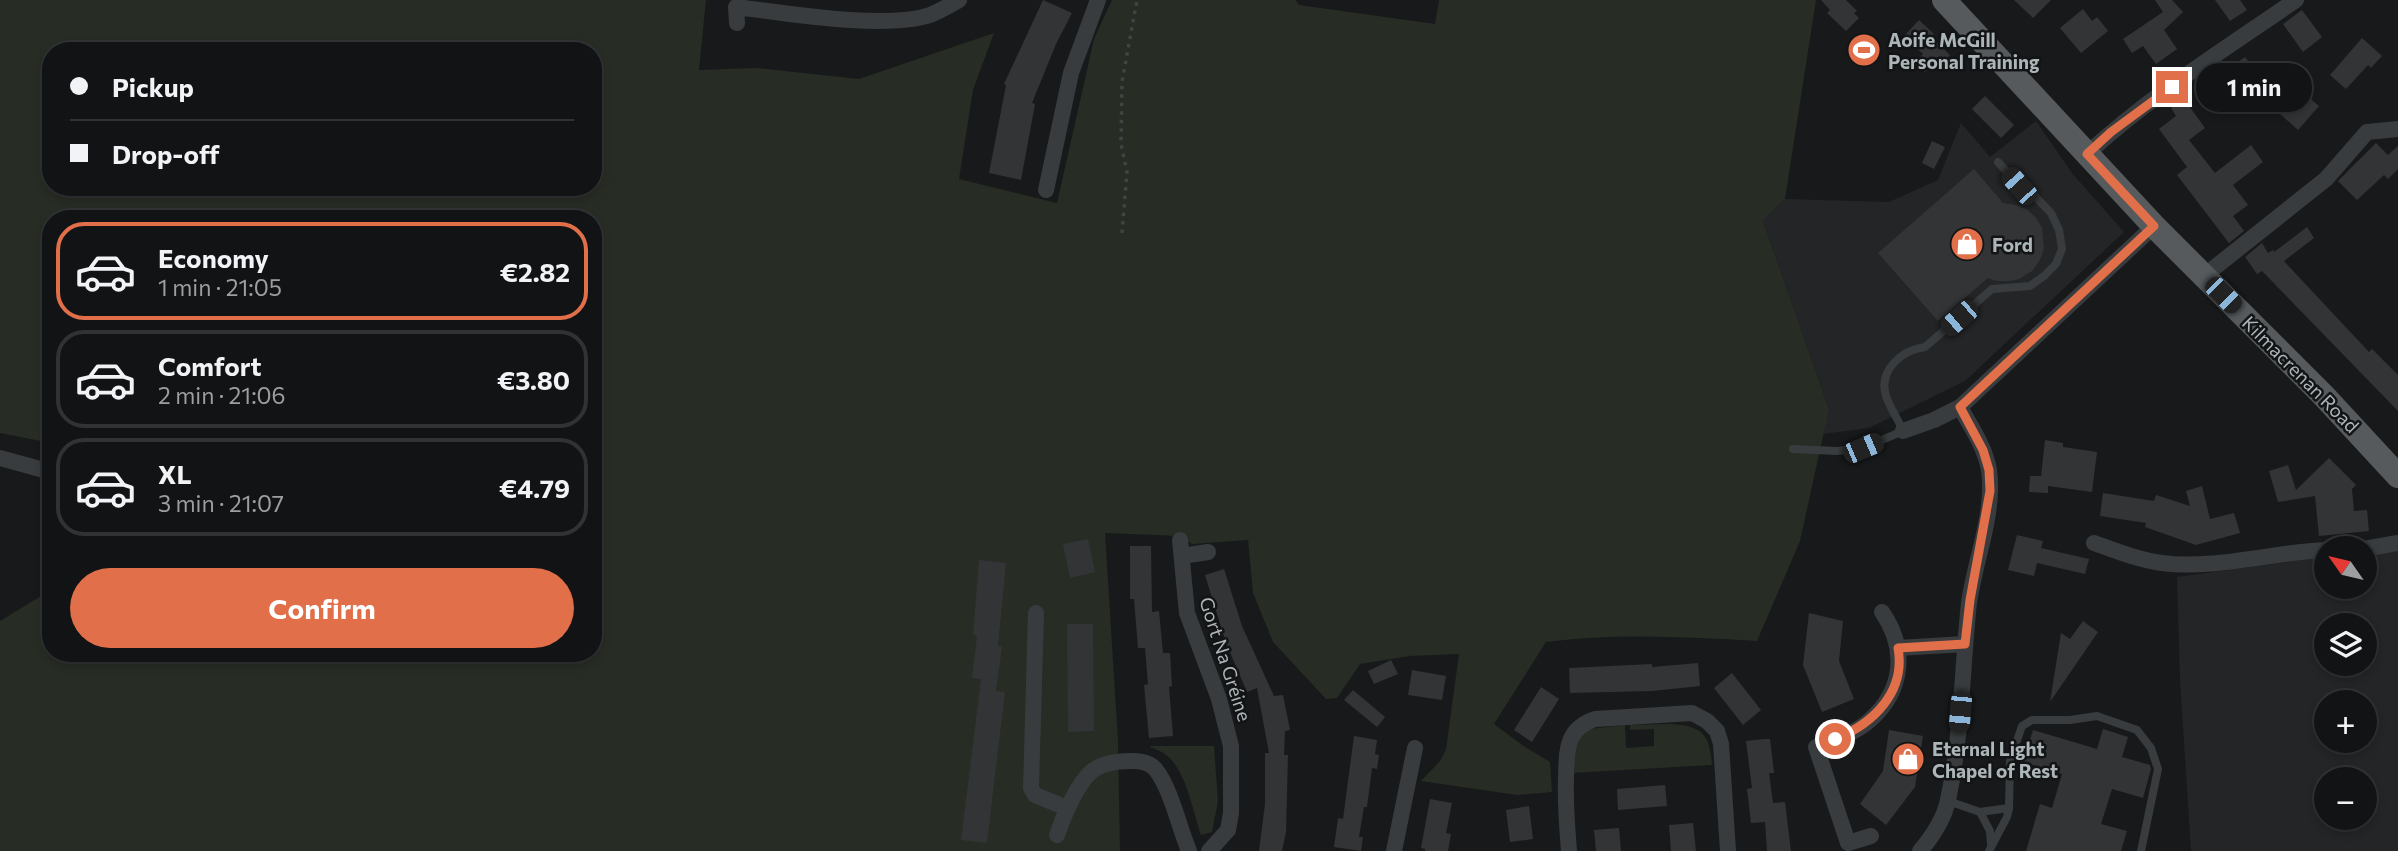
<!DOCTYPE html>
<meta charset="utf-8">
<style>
body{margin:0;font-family:Commissioner,sans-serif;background:#1b1c1d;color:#f1f3f6;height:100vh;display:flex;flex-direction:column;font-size:26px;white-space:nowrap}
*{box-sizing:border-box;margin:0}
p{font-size:23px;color:#9c9ea0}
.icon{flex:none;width:38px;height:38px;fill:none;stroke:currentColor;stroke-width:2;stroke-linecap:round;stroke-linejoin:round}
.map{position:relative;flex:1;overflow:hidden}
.sheet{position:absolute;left:42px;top:210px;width:560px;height:452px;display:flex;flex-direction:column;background:#121314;border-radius:28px;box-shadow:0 4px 10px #0003,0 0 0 2px #313234}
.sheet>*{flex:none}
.hud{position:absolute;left:42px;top:42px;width:560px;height:154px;border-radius:28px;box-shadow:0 4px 10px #0003,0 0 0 2px #313234;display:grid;align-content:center;height:154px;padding:0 28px;background:#121314}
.needle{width:46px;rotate:304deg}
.buttons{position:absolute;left:2314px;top:536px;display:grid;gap:14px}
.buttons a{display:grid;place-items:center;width:63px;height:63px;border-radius:50%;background:#121314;box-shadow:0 4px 10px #0003,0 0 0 2px #313234;font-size:35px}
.end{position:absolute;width:32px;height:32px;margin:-16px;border:9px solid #e06f4a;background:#fff;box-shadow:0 0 0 4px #fff}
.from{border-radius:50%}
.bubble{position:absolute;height:49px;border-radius:24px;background:#121314;box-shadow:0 4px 10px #0003,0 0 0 2px #313234;font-size:23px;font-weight:700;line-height:49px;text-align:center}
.car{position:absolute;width:21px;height:42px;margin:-21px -10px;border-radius:9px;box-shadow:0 0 5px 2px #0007;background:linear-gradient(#222 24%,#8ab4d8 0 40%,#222 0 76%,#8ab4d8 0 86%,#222 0)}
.hud b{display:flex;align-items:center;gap:24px;height:66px;font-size:26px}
.hud b+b{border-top:2px solid #313234}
.hud i{width:18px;height:18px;background:#f1f3f6}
ul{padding:12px 0 0;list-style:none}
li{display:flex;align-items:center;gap:21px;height:98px;margin:0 14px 10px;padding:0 14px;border:4px solid #313234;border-radius:28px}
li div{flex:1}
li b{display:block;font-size:26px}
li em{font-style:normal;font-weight:700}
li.selected{border-color:#e06f4a}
li>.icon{width:63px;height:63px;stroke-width:1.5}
.button{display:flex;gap:14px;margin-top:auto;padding:14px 28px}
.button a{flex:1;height:80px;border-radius:42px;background:#e06f4a;color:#fff;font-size:28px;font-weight:700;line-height:80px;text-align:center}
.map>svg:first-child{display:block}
.built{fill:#242527;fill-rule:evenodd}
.green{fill:#272c24;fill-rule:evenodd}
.building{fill:#333436}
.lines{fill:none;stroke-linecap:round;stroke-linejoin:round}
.path{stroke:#404445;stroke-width:3.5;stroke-dasharray:3.5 5;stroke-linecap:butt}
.service{stroke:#393c3e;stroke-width:8}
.minor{stroke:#393c3e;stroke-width:16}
.primary{stroke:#565a5d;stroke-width:24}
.route{stroke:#e06f4a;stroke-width:9}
.labels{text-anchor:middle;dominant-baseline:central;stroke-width:5;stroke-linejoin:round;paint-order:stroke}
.poi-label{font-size:19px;font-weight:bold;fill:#acb5b8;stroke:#131415;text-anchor:start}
.street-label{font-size:19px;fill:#acb5b8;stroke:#131415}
</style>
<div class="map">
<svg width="2398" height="851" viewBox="0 0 2398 851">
<rect width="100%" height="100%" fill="#18191a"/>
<!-- built -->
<g class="built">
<polygon points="2036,121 2072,173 2124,232 1965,381 1869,428 1823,434 1829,409 1763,221 1785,199 1889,202 1938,180 1961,123 1990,157"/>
<path d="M2398,548V851H2191L2180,680L2177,577L2326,557V586H2364V552ZM2326,625H2364V663H2326ZM2326,702H2364V740H2326ZM2326,779H2364V817H2326Z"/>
</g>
<!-- green -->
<g class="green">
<path d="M0,0H706L699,70L758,68L859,79L994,33L973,90L959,179L1057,203L1094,39L1112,0H1295L1299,5L1435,24L1439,0H1816L1785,199L1763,221L1829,409L1800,541L1757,641C1687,637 1616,633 1546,642L1494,724L1525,747L1550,762L1552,792L1517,795L1421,781L1440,761L1446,749L1459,654L1410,656L1360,664L1337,698L1326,699L1273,642L1253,593L1248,540L1192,544L1180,536L1105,533L1118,741L1120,851H0V621L51,590V653H593V219H51V443L0,433ZM51,51H593V187H51Z"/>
<path d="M1671,724C1701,726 1710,733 1712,765L1571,773L1572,759L1580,735L1589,729L1625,725L1626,748L1654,746V729L1630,730V725Z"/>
<path d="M1151,746H1214L1218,801L1212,832L1201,835C1193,812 1186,769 1165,754C1161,751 1155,749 1150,747Z"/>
</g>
<!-- building -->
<g class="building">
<polygon points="1043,0 1072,13 1056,44 1032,103 1035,104 1021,180 989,173 1006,85 1004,84"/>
<polygon points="1821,0 1846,0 1857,11 1854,13 1859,18 1846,31 1827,13 1830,10"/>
<polygon points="2014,0 2051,0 2033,18"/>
<polygon points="2155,0 2172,0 2183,12 2164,30 2177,49 2156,64 2143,46 2132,53 2123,39 2163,12"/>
<polygon points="2215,0 2240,0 2247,10 2230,21"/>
<polygon points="2083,9 2092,21 2097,17 2108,31 2081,53 2060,28"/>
<polygon points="2302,10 2322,37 2303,52 2283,24"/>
<polygon points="1919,20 1934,34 1931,37 1950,55 1937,69 1932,65 1925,72 1914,63 1923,54 1904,36"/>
<polygon points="2362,38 2382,56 2371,68 2368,65 2346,89 2330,75"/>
<polygon points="2245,57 2265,84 2247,97 2227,70"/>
<polygon points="2301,91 2319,106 2298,130 2280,114"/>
<polygon points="1985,96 2014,125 2001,138 1972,109"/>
<polygon points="2184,99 2205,128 2189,140 2215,173 2251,145 2263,162 2233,185 2248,205 2233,216 2244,231 2229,243 2177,175 2187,167 2159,129 2176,116 2171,108"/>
<polygon points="1932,141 1945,147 1934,169 1922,163"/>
<polygon points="2376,143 2388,155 2398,146 2398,169 2388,179 2384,175 2357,200 2338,181"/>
<polygon points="1974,169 2003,203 2016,205 2028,210 2036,218 2042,228 2044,249 2040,260 2032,271 2019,279 2010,281 1997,281 1988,278 1938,321 1878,253"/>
<polygon points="2307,227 2314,238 2284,261 2369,352 2372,349 2398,375 2398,411 2262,271 2257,274 2245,257 2262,243 2268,253 2273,250 2274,252"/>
<polygon points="2045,440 2063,443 2063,447 2097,452 2092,492 2048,486 2048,493 2029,492 2030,476 2041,476"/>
<polygon points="2329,458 2356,485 2352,489 2354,511 2367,510 2369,531 2319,536 2315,496 2278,502 2269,471 2288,465 2296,490"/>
<polygon points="2202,486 2210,519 2234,513 2240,533 2196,545 2145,527 2146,523 2100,516 2103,493 2154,501 2156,495 2190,506 2186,491"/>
<polygon points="2017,535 2043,541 2041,548 2089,559 2085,574 2037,563 2034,576 2008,570"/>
<polygon points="1088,539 1095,572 1070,578 1063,544"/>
<polygon points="1130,546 1151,546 1152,612 1159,611 1163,653 1170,653 1172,686 1169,687 1173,736 1149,738 1144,685 1148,684 1145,648 1138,648 1134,599 1130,599"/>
<polygon points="979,560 1006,563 998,646 1002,647 996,691 1005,692 987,843 961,840 981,679 972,678 977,636 973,635"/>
<polygon points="1224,569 1242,626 1274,696 1283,695 1290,730 1285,731 1284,755 1288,755 1286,832 1282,851 1259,851 1265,804 1265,753 1269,753 1257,688 1247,692 1226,643 1205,575"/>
<polygon points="1809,613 1843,621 1839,661 1854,699 1822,712 1803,665"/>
<polygon points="2083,621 2098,632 2050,702 2061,633 2070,639"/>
<polygon points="1067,624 1093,624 1094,731 1068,732"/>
<polygon points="1391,660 1398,674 1374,684 1368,671"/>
<polygon points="1698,663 1700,686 1652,691 1570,693 1569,668 1652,664 1652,667"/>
<polygon points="1412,670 1446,676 1442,700 1408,695"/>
<polygon points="1732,673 1761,710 1743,725 1714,688"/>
<polygon points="1541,687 1559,699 1532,742 1514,730"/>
<polygon points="1353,690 1385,717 1377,727 1344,700"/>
<polygon points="2103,729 2128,737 2122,757 2150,765 2151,769 2143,798 2112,789 2101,824 2127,831 2121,851 2026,851 2040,804 2052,808 2062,774 2023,762 2033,730 2097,749"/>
<polygon points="1889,730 1923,736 1915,787 1886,825 1860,804 1883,771"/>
<polygon points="1354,736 1377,740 1375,754 1379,755 1377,769 1372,768 1367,807 1364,807 1359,837 1363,837 1361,851 1334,847 1338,818 1343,819"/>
<polygon points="1764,739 1770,739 1774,773 1769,773 1773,803 1785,802 1791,851 1767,851 1765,822 1751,823 1747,789 1752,788 1746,741"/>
<polygon points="1665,785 1667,806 1618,810 1617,789"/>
<polygon points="1430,799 1452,803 1446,833 1451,834 1448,851 1425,851 1425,849 1421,848"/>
<polygon points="1529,806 1533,839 1510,842 1506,810"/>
<polygon points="1693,823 1696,851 1671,851 1669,825"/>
<polygon points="1619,828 1621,851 1596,851 1594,830"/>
</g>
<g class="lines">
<!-- path -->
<polyline class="path" points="1122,233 1127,172 1121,144 1122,82 1137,0"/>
<!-- service -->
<g class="service">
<path d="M1793,449L1837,451L1863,448L1903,431C1898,419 1890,408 1886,396C1878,370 1902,350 1925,347L1992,289L2030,286L2044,276L2056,264L2062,249L2059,230L2051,213L2030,191L2019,186L1998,162"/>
<polyline points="1948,801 1980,812 2009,808"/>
<polyline points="1980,812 1990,831 1991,844"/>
<polyline points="1989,851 2007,817 2009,808 2010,761 2022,726 2032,720 2070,720 2097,716 2137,730 2151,748 2158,769 2141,851"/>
</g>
<!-- minor -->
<g class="minor">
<path d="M737,23L736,7C785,13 885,30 930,15C940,11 950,5 959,0"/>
<path d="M2087,154C2150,96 2225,49 2296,0"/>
<polyline points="1046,190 1071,73 1098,0"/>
<polyline points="2204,276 2326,179 2367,132 2398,129"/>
<polyline points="1903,431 1934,420 1960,407 2154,226"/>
<polyline points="0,458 51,472"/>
<polyline points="1180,540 1187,613 1219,699 1231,746 1231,813 1228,830 1209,851"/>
<path d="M2094,543C2116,551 2139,560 2162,563C2213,570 2274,552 2326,550"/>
<polyline points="2364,549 2398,543"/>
<polyline points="1182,556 1208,552"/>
<polyline points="1036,613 1031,788 1035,795 1067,808"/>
<polyline points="1898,648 1965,644"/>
<path d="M1057,835C1063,817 1077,784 1091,772C1101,763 1119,761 1132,761C1141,761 1151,763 1156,770C1171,789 1179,827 1189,851"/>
<path d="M1871,836L1848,843L1816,747C1834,739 1855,734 1870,720C1904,690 1907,648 1882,612"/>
<polyline points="1394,851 1415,748"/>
<path d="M1569,851C1567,826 1565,803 1566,778C1567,751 1565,729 1595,719L1692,713L1707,721L1717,731L1721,744L1728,851"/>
<path d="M1920,851C1932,837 1944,819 1948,800C1962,735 1962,668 1969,603C1975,559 1995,514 1989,470C1985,447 1971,427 1960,407"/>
</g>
<!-- primary -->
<polyline class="primary" points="1944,0 2154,226 2324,396 2398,476"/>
</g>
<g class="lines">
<!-- route -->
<path class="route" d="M1835,739C1873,724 1906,692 1898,648L1965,644L1970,600L1990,491L1989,470L1983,450L1960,407L2154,226L2087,154L2111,132L2172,87"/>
</g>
<!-- icons -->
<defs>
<symbol id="stadium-disc" viewBox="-11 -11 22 22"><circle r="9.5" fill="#e06f4a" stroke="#131415"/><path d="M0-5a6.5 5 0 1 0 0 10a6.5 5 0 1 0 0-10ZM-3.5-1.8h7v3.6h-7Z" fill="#fff"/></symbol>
<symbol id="shop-disc" viewBox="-11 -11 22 22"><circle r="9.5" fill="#e06f4a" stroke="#131415"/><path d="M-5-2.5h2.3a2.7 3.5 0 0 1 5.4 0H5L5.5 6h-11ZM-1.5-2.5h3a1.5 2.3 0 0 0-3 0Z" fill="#fff"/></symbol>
</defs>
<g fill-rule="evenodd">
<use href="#stadium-disc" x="1845" y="31" width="38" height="38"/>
<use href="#shop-disc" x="1948" y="225" width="38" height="38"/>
<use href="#shop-disc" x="1889" y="740" width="38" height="38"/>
</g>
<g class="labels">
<!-- poi labels -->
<g class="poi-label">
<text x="1888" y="39">Aoife McGill<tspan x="1888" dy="22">Personal Training</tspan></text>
<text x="1992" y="244">Ford</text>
<text x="1932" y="748">Eternal Light<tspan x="1932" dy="22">Chapel of Rest</tspan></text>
</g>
<!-- street labels -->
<g class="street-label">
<text transform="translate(2301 374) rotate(45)">Kilmacrenan Road</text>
<text transform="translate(1226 659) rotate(72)">Gort Na Gréine</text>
</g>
</g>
</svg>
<div class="buttons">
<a><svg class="needle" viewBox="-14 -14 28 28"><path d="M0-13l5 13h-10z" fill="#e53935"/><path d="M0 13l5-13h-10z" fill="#9c9ea0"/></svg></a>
<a><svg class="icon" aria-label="layers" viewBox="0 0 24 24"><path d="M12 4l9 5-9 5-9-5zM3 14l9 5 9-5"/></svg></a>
<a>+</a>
<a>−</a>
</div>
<i class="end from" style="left:1835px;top:739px"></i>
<i class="end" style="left:2172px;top:87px"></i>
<div class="bubble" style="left:2196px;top:63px;width:116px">1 min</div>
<i class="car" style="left:2019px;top:186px;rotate:318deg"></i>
<i class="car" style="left:2223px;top:295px;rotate:135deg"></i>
<i class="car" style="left:1959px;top:318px;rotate:229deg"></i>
<i class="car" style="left:1863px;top:448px;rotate:67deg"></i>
<i class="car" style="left:1960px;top:712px;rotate:185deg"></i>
<div class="hud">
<b><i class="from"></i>Pickup</b>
<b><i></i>Drop-off</b>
</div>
<section class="sheet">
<ul>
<li class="selected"><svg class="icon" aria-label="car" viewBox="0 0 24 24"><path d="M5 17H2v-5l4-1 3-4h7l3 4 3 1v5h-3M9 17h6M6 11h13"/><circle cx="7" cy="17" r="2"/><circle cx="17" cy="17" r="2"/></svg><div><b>Economy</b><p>1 min · 21:05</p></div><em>€2.82</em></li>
<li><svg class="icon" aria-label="car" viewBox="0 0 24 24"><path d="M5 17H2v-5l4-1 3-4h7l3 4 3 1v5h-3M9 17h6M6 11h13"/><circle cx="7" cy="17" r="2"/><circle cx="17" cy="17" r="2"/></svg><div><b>Comfort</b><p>2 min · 21:06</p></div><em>€3.80</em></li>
<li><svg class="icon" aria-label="car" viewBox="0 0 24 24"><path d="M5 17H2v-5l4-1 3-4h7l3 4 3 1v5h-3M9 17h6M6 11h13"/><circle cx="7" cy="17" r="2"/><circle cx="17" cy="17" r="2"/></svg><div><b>XL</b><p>3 min · 21:07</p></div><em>€4.79</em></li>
</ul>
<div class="button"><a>Confirm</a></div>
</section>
</div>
